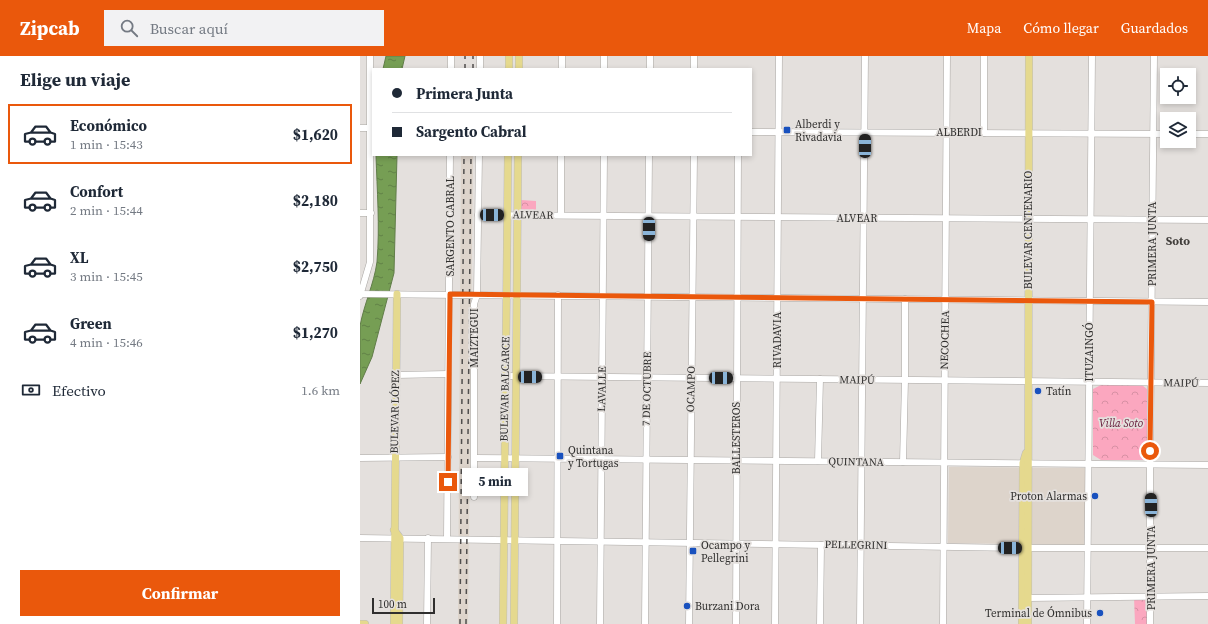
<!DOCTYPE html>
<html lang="es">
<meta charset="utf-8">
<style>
body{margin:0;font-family:"Source Serif 4",serif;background:#f2f2f3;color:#1f2937;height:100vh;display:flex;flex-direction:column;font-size:15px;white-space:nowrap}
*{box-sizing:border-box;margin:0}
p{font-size:13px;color:#747a83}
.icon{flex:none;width:22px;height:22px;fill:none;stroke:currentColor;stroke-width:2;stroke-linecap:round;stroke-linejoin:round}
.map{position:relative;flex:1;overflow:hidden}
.drawer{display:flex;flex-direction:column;background:#fff;width:360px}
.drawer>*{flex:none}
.banner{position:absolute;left:12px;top:12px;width:380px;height:88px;border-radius:0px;box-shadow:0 2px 6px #0003;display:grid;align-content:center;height:88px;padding:0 20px;background:#fff}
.buttons{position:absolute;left:800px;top:12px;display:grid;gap:8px}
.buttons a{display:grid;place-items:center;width:36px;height:36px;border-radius:0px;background:#fff;box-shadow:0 2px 6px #0003;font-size:20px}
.scale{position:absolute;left:12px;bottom:10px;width:63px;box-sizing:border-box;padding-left:4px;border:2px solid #302f2e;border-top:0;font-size:11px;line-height:14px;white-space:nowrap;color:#302f2e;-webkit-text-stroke:3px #e4e0dd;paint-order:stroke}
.end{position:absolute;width:18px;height:18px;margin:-9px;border:5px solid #ea580c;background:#fff;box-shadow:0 0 0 2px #fff}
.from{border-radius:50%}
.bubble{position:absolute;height:28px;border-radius:0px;background:#fff;box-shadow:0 2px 6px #0003;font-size:13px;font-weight:700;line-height:28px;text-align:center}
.car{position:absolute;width:12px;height:24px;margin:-12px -6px;border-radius:5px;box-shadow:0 0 3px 1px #0007;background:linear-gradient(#222 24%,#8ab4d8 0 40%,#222 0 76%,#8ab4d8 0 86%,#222 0)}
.banner b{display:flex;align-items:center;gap:14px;height:38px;font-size:15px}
.banner b+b{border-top:1px solid #e0e1e3}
.banner i{width:10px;height:10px;background:#1f2937}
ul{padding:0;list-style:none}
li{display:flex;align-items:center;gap:12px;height:60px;margin:0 8px 6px;padding:0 12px;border:2px solid transparent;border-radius:0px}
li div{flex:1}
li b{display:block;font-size:15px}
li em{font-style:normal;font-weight:700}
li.active{border-color:#ea580c}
li>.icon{width:36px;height:36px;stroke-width:1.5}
h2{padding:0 20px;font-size:18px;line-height:48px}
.pay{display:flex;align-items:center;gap:10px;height:44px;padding:0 20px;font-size:15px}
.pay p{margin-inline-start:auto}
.cta{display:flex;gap:8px;margin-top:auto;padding:8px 20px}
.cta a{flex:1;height:46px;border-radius:0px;background:#ea580c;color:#fff;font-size:16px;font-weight:700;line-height:46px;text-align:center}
header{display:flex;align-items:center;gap:24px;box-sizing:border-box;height:56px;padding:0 20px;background:#ea580c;color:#fff}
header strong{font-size:19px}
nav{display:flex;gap:22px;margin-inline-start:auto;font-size:14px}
.search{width:280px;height:36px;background:#f2f2f3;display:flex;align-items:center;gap:10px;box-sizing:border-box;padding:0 14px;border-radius:0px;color:#747a83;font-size:15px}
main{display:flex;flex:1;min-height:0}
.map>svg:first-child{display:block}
.built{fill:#ddd4cb}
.park{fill:url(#park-crowns)}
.water{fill:url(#water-ripples);stroke:#617d49}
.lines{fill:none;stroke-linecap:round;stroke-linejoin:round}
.minor-casing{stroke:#aaa7a4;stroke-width:7}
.major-casing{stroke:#bdbcbc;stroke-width:8}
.minor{stroke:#fff;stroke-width:6}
.major{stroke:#e5d98e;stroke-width:7}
.rail{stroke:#504e4d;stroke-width:1.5;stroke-dasharray:5 5;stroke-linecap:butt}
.route{stroke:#ea580c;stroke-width:5}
.poi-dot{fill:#1951be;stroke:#e4e0dd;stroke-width:1.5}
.labels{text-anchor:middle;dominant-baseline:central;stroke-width:3.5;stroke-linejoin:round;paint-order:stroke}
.poi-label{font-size:11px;fill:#302f2e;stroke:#e4e0dd;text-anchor:start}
.street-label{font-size:11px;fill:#302f2e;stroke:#e4e0dd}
.park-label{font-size:11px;font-style:italic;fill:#621334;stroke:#e4e0dd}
.neighbourhood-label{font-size:12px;font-weight:bold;fill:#413e3b;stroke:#e4e0dd}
</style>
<header>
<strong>Zipcab</strong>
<div class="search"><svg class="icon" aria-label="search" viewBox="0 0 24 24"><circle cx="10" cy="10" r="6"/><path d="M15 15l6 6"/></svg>Buscar aquí</div>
<nav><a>Mapa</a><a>Cómo llegar</a><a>Guardados</a></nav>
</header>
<main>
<section class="drawer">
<h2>Elige un viaje</h2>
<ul>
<li class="active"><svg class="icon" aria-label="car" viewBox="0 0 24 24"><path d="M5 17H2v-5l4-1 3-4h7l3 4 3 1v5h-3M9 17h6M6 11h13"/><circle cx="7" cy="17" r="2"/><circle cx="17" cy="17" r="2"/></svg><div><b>Económico</b><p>1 min · 15:43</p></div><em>$1,620</em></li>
<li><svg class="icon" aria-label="car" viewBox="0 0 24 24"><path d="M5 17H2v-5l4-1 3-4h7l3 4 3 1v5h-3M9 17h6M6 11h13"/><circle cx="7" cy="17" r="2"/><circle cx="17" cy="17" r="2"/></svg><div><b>Confort</b><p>2 min · 15:44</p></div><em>$2,180</em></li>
<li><svg class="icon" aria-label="car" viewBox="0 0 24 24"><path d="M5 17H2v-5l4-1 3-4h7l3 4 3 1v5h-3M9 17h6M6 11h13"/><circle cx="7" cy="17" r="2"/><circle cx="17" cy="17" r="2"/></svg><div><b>XL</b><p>3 min · 15:45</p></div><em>$2,750</em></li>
<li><svg class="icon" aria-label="car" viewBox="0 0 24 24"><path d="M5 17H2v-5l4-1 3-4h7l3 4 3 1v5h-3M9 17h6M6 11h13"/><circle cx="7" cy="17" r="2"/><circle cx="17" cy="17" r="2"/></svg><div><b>Green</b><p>4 min · 15:46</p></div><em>$1,270</em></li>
</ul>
<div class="pay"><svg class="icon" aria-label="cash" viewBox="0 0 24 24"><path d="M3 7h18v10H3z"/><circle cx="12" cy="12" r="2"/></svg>Efectivo<p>1.6 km</p></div>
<div class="cta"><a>Confirmar</a></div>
</section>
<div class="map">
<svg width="848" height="568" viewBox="0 0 848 568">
<defs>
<pattern id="park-crowns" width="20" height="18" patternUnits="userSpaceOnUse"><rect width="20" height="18" fill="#fba7bf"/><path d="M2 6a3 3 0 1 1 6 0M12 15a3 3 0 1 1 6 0" fill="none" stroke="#d790a4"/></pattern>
<pattern id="water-ripples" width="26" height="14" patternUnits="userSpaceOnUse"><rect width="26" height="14" fill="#769e54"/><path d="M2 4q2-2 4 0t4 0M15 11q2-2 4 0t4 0" fill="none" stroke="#618146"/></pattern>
</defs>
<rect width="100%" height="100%" fill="#e4e0dd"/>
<!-- built -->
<g class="built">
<polygon points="101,99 113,99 108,568 98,568"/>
<polygon points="589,411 726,412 725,489 588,487"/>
</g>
<!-- park -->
<g class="park">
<polygon points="161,144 176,145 176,156 161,156"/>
<polygon points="741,329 782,329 788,334 788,400 784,404 741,404 733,399 733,333"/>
<polygon points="791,540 790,568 775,568 774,541"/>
</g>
<!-- water -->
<g class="water">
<polygon points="26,0 45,0 42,13 23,13"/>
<path d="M16,99H37L34,217L12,301L0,328C0,310 0,289 0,270C4,248 14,228 17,206C20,170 17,134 16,99Z"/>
</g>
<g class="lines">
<defs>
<g id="minor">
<polyline points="91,13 91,0"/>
<polyline points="120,13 120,0"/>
<polyline points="202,13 202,0"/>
<polyline points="244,13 244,0"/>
<polyline points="290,13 290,0"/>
<polyline points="334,13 334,0"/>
<polyline points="0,72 11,72"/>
<polyline points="391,76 807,78"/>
<polyline points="624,77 624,0"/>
<polyline points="829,78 848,78"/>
<polyline points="0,157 11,157"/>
<polyline points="118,159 848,164"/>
<polyline points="201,159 201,99"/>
<polyline points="0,238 848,246"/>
<polyline points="0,240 10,206 10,0"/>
<polyline points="36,319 88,318"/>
<polyline points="145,320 848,327"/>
<polyline points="0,402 88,401"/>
<polyline points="115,402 848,409"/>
<polyline points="458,405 460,323"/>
<polyline points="543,406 545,324 545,243"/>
<polyline points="114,441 114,248 117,239 119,99"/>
<polyline points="0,482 663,492 848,492"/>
<polyline points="87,482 90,99"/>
<polyline points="668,542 848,540"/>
<polyline points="67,568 68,482"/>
<polyline points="197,568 198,239"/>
<polyline points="240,568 244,99"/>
<polyline points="285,568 289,99"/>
<polyline points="329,568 334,99"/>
<polyline points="376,568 378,99"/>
<polyline points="415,568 419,0"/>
<polyline points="460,568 461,489"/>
<polyline points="500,568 505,0"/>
<polyline points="583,568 587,0"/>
<polyline points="727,568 732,0"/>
<polyline points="790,568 790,408 794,0"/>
</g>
<g id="major">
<polyline points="149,13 149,0"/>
<polyline points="159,13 159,0"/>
<polyline points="34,474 40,482 39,568"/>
<polyline points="0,568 5,568"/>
<polyline points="34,568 37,238"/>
<polyline points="143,568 148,99"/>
<polyline points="154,568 158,99"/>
<polyline points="662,568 663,407 666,397"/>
<polyline points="668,568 669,0"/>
</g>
</defs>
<!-- minor casing -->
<use href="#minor" class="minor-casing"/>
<!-- major casing -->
<use href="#major" class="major-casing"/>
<!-- minor -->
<use href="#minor" class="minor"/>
<!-- major -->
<use href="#major" class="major"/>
<!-- rail -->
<g class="rail">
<polyline points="105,13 105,0"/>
<polyline points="113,13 113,0"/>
<polyline points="100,568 104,99"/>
<polyline points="106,568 111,99"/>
</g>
</g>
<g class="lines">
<!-- route -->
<polyline class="route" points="88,426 90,238 792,246 790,395"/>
</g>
<!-- markers -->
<g class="poi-dot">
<rect x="423" y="70" width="8" height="8" rx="2"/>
<circle cx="678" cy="335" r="4"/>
<rect x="196" y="396" width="8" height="8" rx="2"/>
<circle cx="735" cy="440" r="4"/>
<rect x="329" y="491" width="8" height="8" rx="2"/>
<circle cx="327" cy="550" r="4"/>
<circle cx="740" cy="557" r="4"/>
</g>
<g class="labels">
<!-- poi labels -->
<g class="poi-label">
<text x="435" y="68">Alberdi y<tspan x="435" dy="13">Rivadavia</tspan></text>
<text x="686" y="335">Tatín</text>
<text x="208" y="394">Quintana<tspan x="208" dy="13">y Tortugas</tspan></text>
<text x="727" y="440" text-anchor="end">Proton Alarmas</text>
<text x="341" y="489">Ocampo y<tspan x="341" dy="13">Pellegrini</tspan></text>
<text x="335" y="550">Burzani Dora</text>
<text x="732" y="557" text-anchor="end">Terminal de Ómnibus</text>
</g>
<!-- street labels -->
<g class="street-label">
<text x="599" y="76">ALBERDI</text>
<text transform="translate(173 159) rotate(1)">ALVEAR</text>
<text x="497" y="162">ALVEAR</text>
<text transform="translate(90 170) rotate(-90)">SARGENTO CABRAL</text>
<text transform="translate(668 174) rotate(-90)">BULEVAR CENTENARIO</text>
<text transform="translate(792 188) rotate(-90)">PRIMERA JUNTA</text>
<text transform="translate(114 282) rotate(-90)">MAIZTEGUI</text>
<text transform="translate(417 284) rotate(-90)">RIVADAVIA</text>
<text transform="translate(585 284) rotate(-89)">NECOCHEA</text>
<text transform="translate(729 296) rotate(-90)">ITUZAINGÓ</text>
<text transform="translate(497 324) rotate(1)">MAIPÚ</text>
<text transform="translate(821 327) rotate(1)">MAIPÚ</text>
<text transform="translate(145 333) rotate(-89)">BULEVAR BALCARCE</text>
<text transform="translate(242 333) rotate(-89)">LAVALLE</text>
<text transform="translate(287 333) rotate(-89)">7 DE OCTUBRE</text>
<text transform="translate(331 333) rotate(-89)">OCAMPO</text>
<text transform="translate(35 356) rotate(-89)">BULEVAR LÓPEZ</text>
<text transform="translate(376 382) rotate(-90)">BALLESTEROS</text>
<text transform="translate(496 406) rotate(1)">QUINTANA</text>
<text transform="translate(496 489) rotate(1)">PELLEGRINI</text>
<text transform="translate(791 512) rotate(-90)">PRIMERA JUNTA</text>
</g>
<!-- park labels -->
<g class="park-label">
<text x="761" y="367">Villa Soto</text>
</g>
<!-- neighbourhood labels -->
<g class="neighbourhood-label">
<text x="818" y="185">Soto</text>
</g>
</g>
</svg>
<div class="buttons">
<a><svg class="icon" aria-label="locate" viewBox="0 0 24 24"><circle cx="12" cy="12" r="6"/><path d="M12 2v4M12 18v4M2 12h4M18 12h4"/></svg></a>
<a><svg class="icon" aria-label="layers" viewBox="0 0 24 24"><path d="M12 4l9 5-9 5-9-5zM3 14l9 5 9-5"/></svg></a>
</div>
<div class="scale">100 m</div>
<i class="end from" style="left:790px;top:395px"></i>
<i class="end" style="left:88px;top:426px"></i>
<div class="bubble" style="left:102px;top:412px;width:66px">5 min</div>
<i class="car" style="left:505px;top:90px;rotate:0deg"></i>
<i class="car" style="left:132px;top:159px;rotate:90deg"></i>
<i class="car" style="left:289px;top:173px;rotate:180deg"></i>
<i class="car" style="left:170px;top:321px;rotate:90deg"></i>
<i class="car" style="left:361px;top:322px;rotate:91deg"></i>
<i class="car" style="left:791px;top:449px;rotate:359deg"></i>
<i class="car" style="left:650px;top:492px;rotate:91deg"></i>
<div class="banner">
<b><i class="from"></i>Primera Junta</b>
<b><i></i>Sargento Cabral</b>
</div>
</div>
</main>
